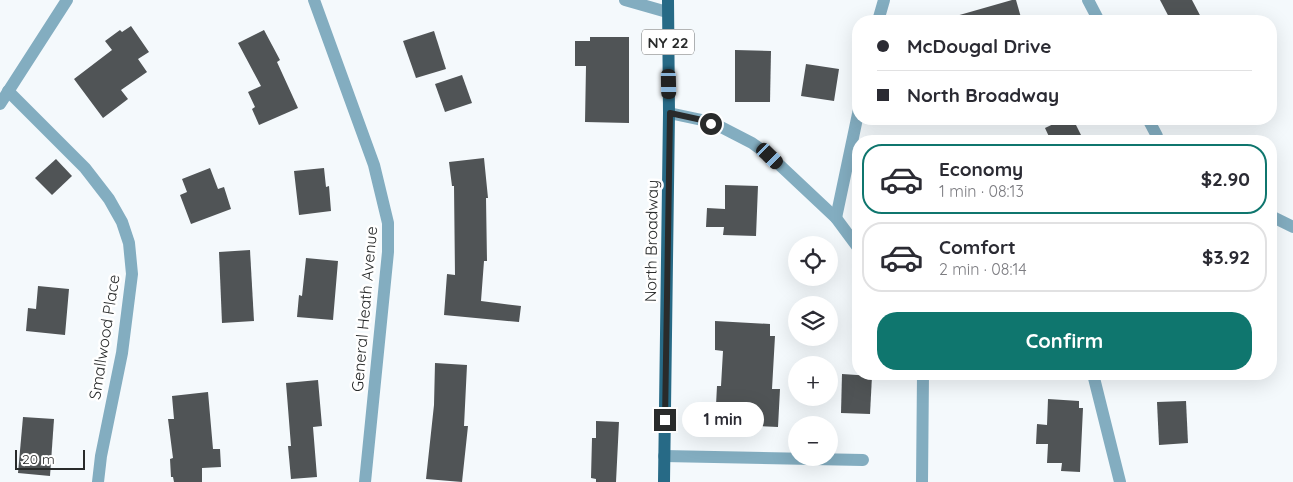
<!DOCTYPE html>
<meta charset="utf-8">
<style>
body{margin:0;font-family:Quicksand,sans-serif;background:#f7f7f7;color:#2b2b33;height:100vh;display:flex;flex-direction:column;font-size:19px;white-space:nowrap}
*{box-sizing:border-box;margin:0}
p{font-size:16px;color:#7c7c81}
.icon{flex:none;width:28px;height:28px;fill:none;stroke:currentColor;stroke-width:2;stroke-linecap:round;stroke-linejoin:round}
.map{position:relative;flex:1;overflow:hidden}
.details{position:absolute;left:852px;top:135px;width:425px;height:245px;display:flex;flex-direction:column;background:#fff;border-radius:20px;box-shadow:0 5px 20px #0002}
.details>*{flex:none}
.banner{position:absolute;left:852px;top:15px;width:425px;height:110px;border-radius:20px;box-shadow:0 5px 20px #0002;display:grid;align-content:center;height:110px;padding:0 25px;background:#fff}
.controls{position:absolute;left:788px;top:236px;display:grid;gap:10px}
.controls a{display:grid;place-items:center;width:50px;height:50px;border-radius:50%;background:#fff;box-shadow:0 5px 20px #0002;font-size:25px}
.scale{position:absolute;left:15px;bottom:12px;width:70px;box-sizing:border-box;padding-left:5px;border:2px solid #292b2b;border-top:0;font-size:14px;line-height:18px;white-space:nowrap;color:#292b2b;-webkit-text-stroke:4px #fff;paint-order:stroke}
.end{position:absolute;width:22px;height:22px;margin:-11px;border:6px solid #292b2b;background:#fff;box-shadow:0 0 0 2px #fff}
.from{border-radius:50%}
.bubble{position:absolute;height:35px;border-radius:18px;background:#fff;box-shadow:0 5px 20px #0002;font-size:16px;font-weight:700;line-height:35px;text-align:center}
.car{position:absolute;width:15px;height:30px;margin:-15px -8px;border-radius:6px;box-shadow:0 0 4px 1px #0007;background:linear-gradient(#222 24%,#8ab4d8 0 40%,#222 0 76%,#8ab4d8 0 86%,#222 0)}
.banner b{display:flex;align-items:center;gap:18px;height:48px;font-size:19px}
.banner b+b{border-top:1px solid #e1e1e2}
.banner i{width:12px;height:12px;background:#2b2b33}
ul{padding:9px 0 0;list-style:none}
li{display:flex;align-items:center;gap:15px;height:70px;margin:0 10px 8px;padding:0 15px;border:2px solid #e1e1e2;border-radius:20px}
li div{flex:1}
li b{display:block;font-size:19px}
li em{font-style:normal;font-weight:700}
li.active{border-color:#0f766e}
li>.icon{width:45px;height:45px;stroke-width:1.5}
.button{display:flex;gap:10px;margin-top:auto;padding:10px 25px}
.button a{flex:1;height:58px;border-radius:20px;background:#0f766e;color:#fff;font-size:20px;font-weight:700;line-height:58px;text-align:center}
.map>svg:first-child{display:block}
.building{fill:#505456}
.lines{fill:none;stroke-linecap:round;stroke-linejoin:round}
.street{stroke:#83adc0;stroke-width:12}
.primary{stroke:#276a86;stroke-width:12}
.route{stroke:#292b2b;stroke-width:6}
.labels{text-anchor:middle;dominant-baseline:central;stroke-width:5;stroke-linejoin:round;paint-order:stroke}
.shield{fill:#fff;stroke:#696b6b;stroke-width:1}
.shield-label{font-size:15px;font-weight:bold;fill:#292b2b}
.street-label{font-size:16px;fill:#292b2b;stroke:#fff}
</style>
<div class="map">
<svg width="1293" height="482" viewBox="0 0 1293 482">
<rect width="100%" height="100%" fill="#f4f9fc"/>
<!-- building -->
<g class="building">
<polygon points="1012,0 1016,0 1022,21 957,21 956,16"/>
<polygon points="1160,0 1192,0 1203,21 1171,21"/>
<polygon points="131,26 149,52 138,59 147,72 121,90 128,99 103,118 74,79 112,50 105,41 120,30 122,32"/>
<polygon points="264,30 280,60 277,62 298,108 259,125 252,109 255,107 248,92 261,86 238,43"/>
<polygon points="434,31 446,69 416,78 403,41"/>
<polygon points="590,37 629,37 629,123 585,122 586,66 575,66 575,41 590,41"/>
<polygon points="735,50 771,51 770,102 735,102"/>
<polygon points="806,64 839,69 834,101 801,96"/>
<polygon points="462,75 472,103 445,112 435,84"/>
<polygon points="1064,119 1073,119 1084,141 1051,141 1045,128"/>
<polygon points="484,158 488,198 486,198 487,261 484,261 481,301 521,306 519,322 444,315 447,274 455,275 454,186 452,186 449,162"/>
<polygon points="56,159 72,176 52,195 35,178"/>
<polygon points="210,168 218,189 224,187 231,209 191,224 180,195 187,192 182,179"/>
<polygon points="324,168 326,187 329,186 331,211 299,215 294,171"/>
<polygon points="725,185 758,186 756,236 723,235 724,227 706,227 707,208 725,209"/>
<polygon points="250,250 254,321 222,323 219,252"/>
<polygon points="306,258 338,261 333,320 297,317 299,295 302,296"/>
<polygon points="38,286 69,289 65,335 26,331 28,308 36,309"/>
<polygon points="715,321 770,324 770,336 775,336 772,389 780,389 778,427 715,424 717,386 721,386 723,351 715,350"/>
<polygon points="435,363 467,365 464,426 468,426 462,482 426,479 434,405"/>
<polygon points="842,374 872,376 870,414 841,413"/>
<polygon points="318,380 322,426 313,427 317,477 291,479 288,446 291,446 286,383"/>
<polygon points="208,392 213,449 220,449 221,467 202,468 202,482 174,482 173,477 171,477 170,459 173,458 168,419 174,419 172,396"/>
<polygon points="1048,399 1079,401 1079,408 1083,408 1080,472 1061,471 1062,463 1047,463 1048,444 1036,444 1037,424 1047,425"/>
<polygon points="1186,401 1188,443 1159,445 1157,402"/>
<polygon points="23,417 54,419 50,476 18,473"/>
<polygon points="596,421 619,422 616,482 596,482 596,479 591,478 592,438 596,438"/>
</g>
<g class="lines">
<!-- street -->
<g class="street">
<polyline points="314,0 374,165 388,223 388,252 365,482"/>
<polyline points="625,0 667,12"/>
<polyline points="1088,0 1099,21"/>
<polyline points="878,21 884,0"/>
<polyline points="8,91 85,168 109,199 122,222 129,243 132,274 122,353 101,456 98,482"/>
<polyline points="0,104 67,0"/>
<polyline points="669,113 702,120 721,127 752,143 770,156 836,218 859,249"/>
<polyline points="1148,119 1157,136"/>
<polyline points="1271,216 1293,227"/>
<polyline points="836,218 859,109"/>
<polyline points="1093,374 1120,482"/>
<polyline points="664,456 863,460"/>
<polyline points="922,482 923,374"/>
</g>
<!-- primary -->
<polyline class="primary" points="664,482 669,113 668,0"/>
</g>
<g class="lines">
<!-- route -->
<polyline class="route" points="665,420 670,113 702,120 711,124"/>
</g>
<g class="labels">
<!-- shield labels -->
<rect class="shield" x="642" y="29.5" width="52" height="25" rx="4"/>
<g class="shield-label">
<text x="668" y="42">NY 22</text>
</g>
<!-- street labels -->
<g class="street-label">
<text transform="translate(651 241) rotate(-89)">North Broadway</text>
<text transform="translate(364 309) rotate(-85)">General Heath Avenue</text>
<text transform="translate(104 337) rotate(-81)">Smallwood Place</text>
</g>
</g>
</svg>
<div class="controls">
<a><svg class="icon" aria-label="locate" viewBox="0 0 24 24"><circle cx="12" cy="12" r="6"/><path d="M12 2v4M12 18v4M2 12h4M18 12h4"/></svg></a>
<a><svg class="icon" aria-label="layers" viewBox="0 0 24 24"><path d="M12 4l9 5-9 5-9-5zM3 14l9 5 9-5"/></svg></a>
<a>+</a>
<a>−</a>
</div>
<div class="scale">20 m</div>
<i class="end from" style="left:711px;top:124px"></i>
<i class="end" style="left:665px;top:420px"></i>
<div class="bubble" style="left:682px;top:402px;width:82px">1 min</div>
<i class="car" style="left:669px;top:84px;rotate:179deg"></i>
<i class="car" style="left:770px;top:156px;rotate:134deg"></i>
<div class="banner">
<b><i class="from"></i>McDougal Drive</b>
<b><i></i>North Broadway</b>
</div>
<section class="details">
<ul>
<li class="active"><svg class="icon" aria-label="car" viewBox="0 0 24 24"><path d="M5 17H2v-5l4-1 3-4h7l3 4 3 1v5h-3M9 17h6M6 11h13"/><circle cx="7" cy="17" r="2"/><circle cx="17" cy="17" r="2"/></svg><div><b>Economy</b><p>1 min · 08:13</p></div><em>$2.90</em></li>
<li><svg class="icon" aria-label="car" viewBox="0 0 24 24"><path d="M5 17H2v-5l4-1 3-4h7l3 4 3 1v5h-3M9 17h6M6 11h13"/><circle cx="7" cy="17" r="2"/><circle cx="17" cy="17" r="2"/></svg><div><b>Comfort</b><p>2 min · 08:14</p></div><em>$3.92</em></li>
</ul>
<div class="button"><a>Confirm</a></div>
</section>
</div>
